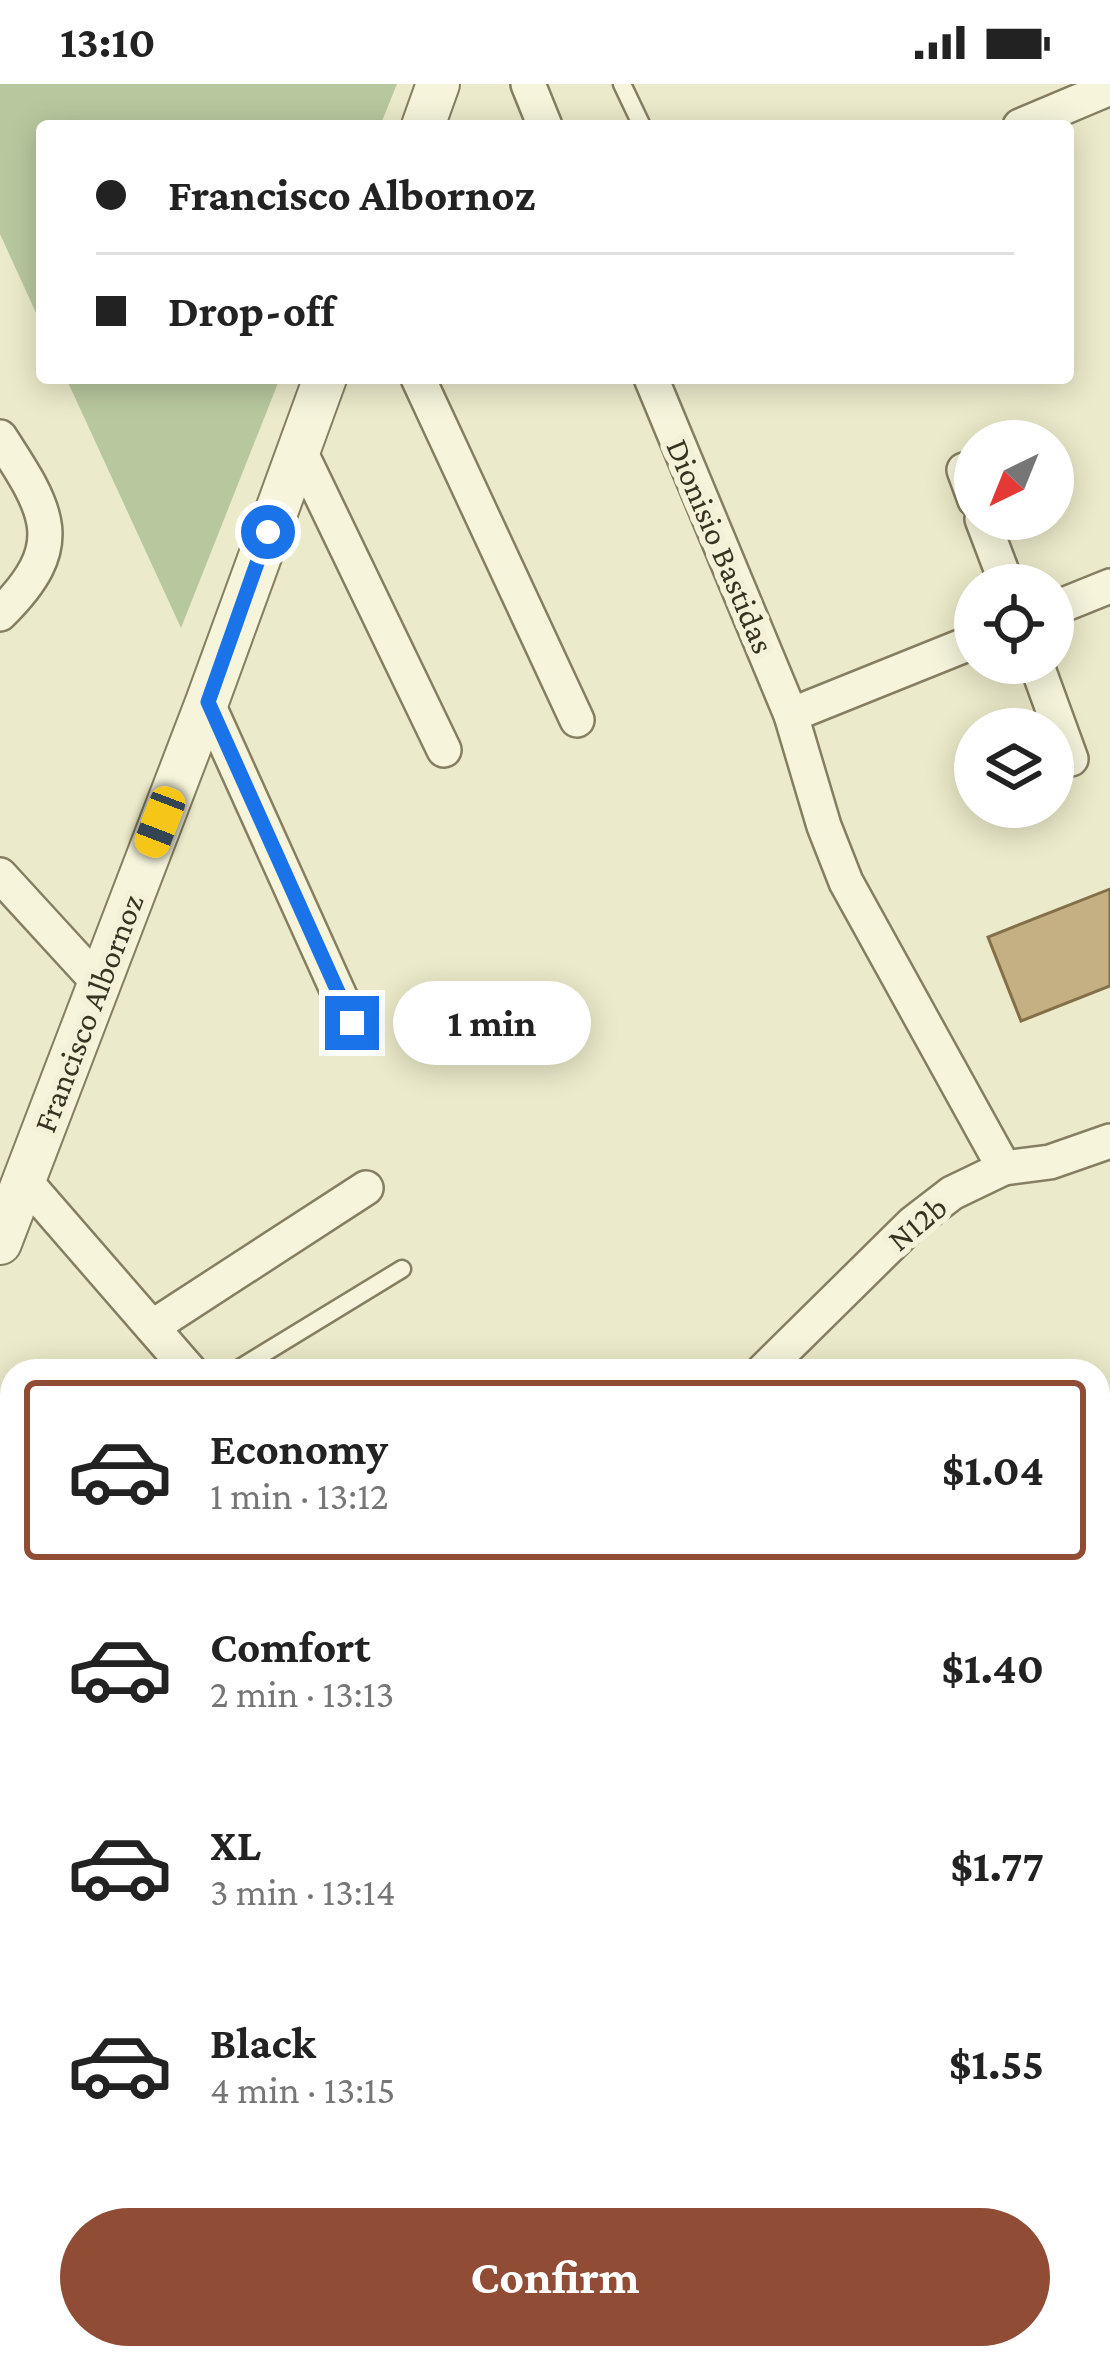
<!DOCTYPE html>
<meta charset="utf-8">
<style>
body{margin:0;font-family:"Crimson Pro",serif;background:#f6f6f6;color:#222;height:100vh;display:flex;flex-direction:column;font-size:45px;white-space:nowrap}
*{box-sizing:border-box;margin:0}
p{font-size:39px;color:#767676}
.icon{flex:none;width:66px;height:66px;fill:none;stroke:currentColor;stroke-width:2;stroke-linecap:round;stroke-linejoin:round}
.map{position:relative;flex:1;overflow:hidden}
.panel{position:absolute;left:0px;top:1275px;width:1110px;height:1011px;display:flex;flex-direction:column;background:#fff;border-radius:36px 36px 0 0;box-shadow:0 6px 30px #0003}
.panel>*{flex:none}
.guide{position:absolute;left:36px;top:36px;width:1038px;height:264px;border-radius:12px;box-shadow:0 6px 30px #0003;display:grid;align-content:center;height:264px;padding:0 60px;background:#fff}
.needle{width:78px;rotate:223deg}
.fabs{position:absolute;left:954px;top:336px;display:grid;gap:24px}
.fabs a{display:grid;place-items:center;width:120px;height:120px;border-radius:50%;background:#fff;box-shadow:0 6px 30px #0003;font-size:60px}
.end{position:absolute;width:54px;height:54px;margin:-27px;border:15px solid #1a73e8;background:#fff;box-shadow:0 0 0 6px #fff}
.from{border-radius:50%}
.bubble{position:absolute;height:84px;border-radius:42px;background:#fff;box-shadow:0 6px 30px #0003;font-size:39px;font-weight:700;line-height:84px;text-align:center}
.car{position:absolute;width:36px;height:72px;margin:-36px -18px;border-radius:15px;box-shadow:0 0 9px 3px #0007;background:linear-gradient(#f5c518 24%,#345 0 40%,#f5c518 0 76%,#345 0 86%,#f5c518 0)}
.guide b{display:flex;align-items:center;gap:42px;height:114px;font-size:45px}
.guide b+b{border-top:3px solid #e0e0e0}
.guide i{width:30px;height:30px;background:#222}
ul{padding:21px 0 0;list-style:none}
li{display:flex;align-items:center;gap:36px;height:180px;margin:0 24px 18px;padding:0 36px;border:6px solid transparent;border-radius:12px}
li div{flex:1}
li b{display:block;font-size:45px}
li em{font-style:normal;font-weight:700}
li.selected{border-color:#904c35}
li>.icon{width:108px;height:108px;stroke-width:1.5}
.button{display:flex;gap:24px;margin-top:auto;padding:24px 60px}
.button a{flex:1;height:138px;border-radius:72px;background:#904c35;color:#fff;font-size:48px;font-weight:700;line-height:138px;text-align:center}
.status{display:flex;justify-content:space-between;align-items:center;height:84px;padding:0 60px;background:#fff;direction:ltr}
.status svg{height:33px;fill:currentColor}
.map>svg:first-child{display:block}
.green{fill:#b8c89e}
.building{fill:#c5b083;stroke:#836f48;stroke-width:3}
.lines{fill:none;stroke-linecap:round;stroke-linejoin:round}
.service-casing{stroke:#867e60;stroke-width:21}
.minor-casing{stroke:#867e60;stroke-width:38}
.tertiary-casing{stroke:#867e60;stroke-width:46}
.service{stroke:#f6f5dc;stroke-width:16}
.minor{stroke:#f6f5dc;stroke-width:33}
.tertiary{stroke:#f6f5dc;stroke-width:42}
.route{stroke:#1a73e8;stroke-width:15}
.labels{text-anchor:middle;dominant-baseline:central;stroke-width:12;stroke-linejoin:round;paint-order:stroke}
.street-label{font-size:33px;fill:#383222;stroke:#f3f2d9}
</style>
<div class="status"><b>13:10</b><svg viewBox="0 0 49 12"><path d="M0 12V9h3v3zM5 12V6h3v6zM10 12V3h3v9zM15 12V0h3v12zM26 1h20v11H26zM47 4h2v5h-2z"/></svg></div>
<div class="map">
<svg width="1110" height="2284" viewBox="0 0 1110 2284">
<rect width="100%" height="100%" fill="#ebeaca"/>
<!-- green -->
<g class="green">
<polygon points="0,0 397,0 380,42 42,42 42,242 0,150"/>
<polygon points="66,294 280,294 181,544"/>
</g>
<!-- building -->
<polygon class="building" points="1110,805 1110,902 1021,937 988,853"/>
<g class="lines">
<defs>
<g id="service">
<polyline points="622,0 642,42"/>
<polyline points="235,1287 402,1185"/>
</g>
<g id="minor">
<polyline points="528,0 545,42"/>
<polyline points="1020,42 1110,4"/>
<polyline points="418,294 577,636"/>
<polyline points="651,294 791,631 824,742 846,798 1004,1084"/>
<path d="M0,353C49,428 70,461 0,530"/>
<polyline points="298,363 444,666"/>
<polyline points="964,386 975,416"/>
<polyline points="982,435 1007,501"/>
<polyline points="1053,525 1110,502"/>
<polyline points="1036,579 1071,675"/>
<polyline points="207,618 352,939"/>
<polyline points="791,631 975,557"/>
<polyline points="0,791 98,898"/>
<polyline points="25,1097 190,1287"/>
<polyline points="152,1243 366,1104"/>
<polyline points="763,1287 913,1139 952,1109 1004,1084 1050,1078 1110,1057"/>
<polyline points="0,1667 12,1679"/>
<polyline points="1098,2196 1110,2180"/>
<polyline points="62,2274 62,2284"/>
<polyline points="629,2274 640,2284"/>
<polyline points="1040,2274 1049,2284"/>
</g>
<g id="tertiary">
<polyline points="423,42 438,0"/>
<polyline points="0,1159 207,618 325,294"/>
</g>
</defs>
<!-- service casing -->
<use href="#service" class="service-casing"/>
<!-- minor casing -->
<use href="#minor" class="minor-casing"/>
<!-- tertiary casing -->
<use href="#tertiary" class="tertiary-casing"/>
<!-- service -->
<use href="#service" class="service"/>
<!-- minor -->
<use href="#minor" class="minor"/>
<!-- tertiary -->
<use href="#tertiary" class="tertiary"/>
</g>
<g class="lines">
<!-- route -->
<polyline class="route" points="268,448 208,618 352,939"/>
</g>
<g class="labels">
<!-- street labels -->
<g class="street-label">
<text transform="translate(721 462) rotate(67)">Dionisio Bastidas</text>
<text transform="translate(88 929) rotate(-69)">Francisco Albornoz</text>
<text transform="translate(917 1139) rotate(-40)">N12b</text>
</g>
</g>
</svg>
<div class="fabs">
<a><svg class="needle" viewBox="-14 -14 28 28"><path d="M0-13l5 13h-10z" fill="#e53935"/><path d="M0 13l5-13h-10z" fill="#767676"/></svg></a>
<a><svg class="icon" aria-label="locate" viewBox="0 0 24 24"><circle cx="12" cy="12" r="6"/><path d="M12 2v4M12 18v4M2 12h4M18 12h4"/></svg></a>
<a><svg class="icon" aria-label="layers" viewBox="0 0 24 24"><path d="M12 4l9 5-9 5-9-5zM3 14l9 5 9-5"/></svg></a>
</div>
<i class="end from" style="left:268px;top:448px"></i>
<i class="end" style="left:352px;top:939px"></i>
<div class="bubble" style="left:393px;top:897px;width:198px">1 min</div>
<i class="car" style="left:160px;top:738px;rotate:201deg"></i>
<div class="guide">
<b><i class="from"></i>Francisco Albornoz</b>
<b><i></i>Drop-off</b>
</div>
<section class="panel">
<ul>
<li class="selected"><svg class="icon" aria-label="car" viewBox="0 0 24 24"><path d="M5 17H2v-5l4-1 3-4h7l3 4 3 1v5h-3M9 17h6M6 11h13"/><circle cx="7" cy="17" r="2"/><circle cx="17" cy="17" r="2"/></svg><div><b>Economy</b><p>1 min · 13:12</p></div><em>$1.04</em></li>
<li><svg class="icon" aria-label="car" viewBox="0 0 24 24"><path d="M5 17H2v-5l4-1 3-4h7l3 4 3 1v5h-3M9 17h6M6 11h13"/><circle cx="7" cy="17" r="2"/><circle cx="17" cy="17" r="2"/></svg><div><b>Comfort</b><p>2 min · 13:13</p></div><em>$1.40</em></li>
<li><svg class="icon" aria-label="car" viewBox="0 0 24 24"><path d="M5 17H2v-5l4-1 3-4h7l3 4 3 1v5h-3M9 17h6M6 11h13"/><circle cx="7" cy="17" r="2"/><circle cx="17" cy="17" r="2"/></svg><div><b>XL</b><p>3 min · 13:14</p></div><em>$1.77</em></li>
<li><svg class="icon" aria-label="car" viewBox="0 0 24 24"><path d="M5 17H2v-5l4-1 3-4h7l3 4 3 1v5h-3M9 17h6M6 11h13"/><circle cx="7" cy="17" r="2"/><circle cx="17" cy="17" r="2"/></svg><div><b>Black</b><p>4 min · 13:15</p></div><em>$1.55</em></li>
</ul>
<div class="button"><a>Confirm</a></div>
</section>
</div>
